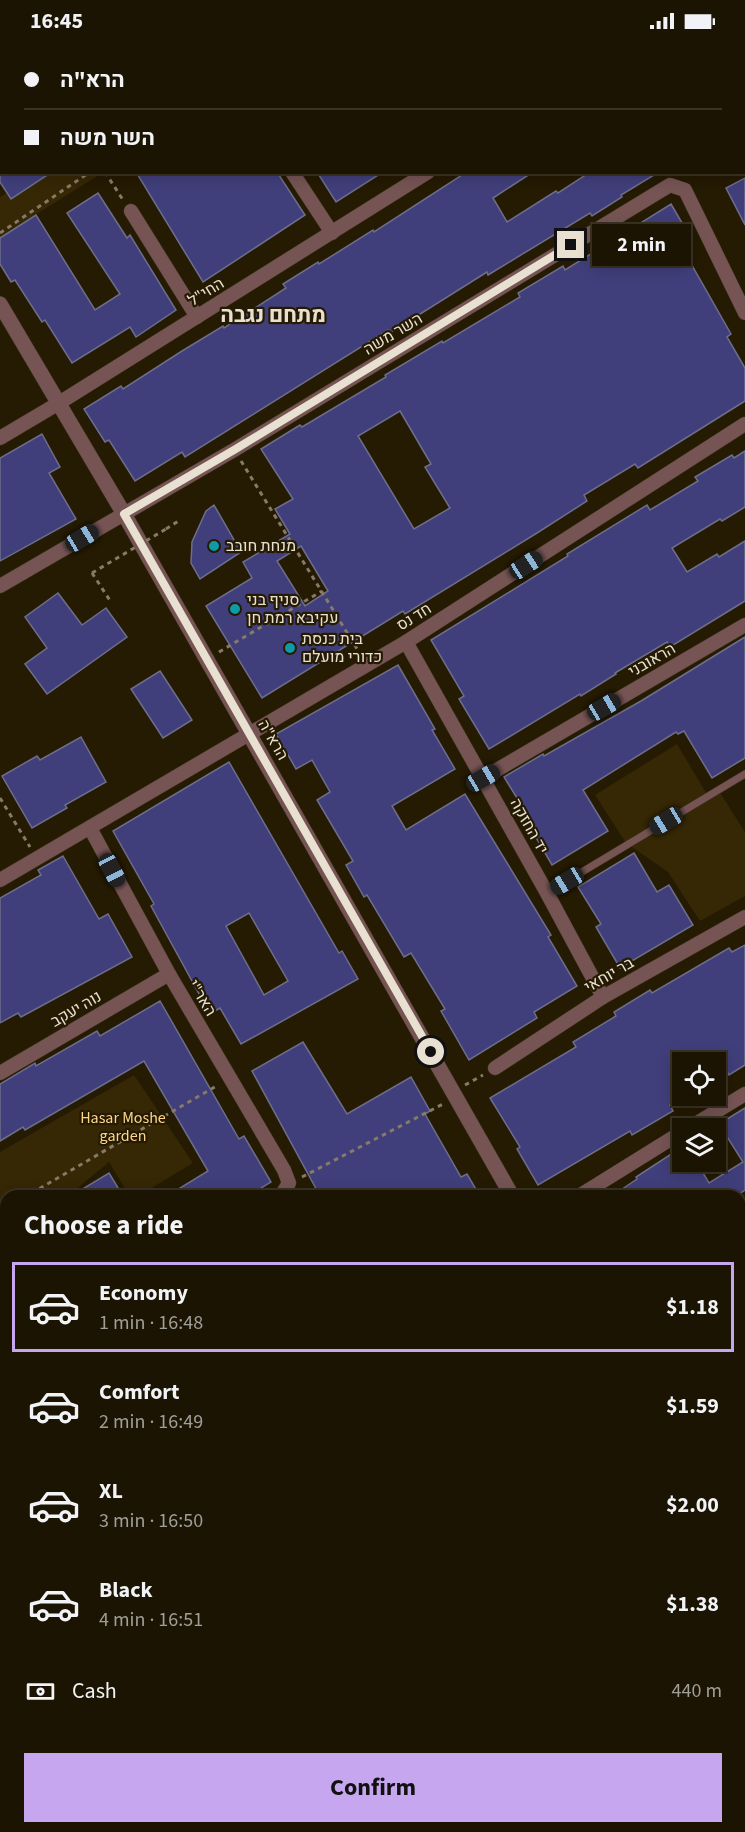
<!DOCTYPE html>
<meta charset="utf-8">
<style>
body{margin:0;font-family:"Source Sans 3",Heebo,sans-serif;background:#292111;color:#f1f3f6;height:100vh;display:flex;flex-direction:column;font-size:22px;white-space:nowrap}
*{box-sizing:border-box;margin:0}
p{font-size:20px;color:#a09e99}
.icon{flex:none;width:33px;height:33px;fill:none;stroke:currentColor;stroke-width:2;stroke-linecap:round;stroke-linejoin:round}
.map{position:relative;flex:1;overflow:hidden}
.sheet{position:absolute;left:0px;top:1148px;width:746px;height:644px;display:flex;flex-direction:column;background:#1c1402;border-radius:18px 18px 0 0;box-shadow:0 3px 15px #0003,0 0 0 2px #3a3324}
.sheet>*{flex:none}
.hud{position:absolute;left:0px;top:0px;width:746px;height:132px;box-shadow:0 3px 15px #0003,0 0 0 2px #3a3324;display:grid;align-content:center;height:132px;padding:0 24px;background:#1c1402}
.tools{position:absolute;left:672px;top:1010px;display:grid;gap:12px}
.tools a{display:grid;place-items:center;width:54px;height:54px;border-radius:0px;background:#1c1402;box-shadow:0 3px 15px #0003,0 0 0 2px #3a3324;font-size:30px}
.end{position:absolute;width:27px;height:27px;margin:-14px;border:8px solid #e8e0d1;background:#111;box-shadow:0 0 0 3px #111}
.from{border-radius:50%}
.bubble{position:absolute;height:42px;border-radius:0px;background:#1c1402;box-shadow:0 3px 15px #0003,0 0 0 2px #3a3324;font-size:20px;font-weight:700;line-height:42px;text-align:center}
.car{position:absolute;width:18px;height:36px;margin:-18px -9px;border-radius:8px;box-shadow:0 0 4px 2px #0007;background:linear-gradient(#222 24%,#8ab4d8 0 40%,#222 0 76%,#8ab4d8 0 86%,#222 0)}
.hud b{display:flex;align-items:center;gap:21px;height:57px;font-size:22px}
.hud b+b{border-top:2px solid #3a3324}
.hud i{width:15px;height:15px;background:#f1f3f6}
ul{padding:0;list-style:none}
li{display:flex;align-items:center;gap:18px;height:90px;margin:0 12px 9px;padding:0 12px;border:3px solid transparent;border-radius:0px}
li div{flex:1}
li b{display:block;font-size:22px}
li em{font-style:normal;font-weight:700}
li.on{border-color:#c7a6f0}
li>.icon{width:54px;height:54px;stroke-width:1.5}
h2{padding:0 24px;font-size:27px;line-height:72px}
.pay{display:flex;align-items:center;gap:15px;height:66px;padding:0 24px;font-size:22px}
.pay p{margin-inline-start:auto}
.button{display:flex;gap:12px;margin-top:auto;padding:12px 24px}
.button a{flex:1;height:69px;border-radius:0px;background:#c7a6f0;color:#111;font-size:24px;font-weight:700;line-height:69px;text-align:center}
.status{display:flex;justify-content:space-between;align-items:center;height:42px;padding:0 30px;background:#1c1402;direction:ltr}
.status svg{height:16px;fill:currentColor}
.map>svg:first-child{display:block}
.green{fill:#362705}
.building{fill:#413f7b;stroke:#6d6e8a;stroke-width:1.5;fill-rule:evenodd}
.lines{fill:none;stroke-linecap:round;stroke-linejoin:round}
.service-casing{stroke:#40361f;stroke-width:8}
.minor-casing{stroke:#40361f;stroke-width:15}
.tertiary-casing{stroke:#40361f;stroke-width:16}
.path{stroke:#857b68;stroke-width:3;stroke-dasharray:4.5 4.5;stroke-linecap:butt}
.service{stroke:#765454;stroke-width:7}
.minor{stroke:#765454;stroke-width:14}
.tertiary{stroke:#765454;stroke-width:15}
.path-bridge{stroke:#857b68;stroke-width:3;stroke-dasharray:4.5 4.5;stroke-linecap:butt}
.route{stroke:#e8e0d1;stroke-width:8}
.culture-dot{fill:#0f9aa8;stroke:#251a02;stroke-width:2}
.labels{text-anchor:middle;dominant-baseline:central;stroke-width:4.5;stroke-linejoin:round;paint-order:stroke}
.street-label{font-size:16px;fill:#e8e0d1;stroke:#251a02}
.poi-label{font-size:16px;fill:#e8e0d1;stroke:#251a02;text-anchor:start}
.park-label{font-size:16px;fill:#fcd68a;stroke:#251a02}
.district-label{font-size:22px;font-weight:bold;fill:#e8e0d1;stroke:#251a02}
</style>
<div class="status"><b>16:45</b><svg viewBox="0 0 49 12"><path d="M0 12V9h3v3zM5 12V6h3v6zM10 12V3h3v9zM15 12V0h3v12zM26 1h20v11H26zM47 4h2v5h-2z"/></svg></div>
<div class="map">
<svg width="745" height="1790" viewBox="0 0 745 1790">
<rect width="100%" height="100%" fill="#251a02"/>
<!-- green -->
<g class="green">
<polygon points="39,131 102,131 0,195 0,155"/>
<polygon points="677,702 708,754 719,749 745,790 745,854 700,879 668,830 626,801 595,753"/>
<polygon points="134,1033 193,1121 140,1153 129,1153 109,1120 69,1153 6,1154 6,1227 0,1227 0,1110"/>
<polygon points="745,1158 745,1378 740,1335 740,1161"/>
<polygon points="173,1785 359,1785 357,1790 175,1790"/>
</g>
<!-- building -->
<g class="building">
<polygon points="0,130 52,130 11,157 0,140"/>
<polygon points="136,130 277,130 305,173 203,240"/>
<polygon points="317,130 383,130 336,160"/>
<polygon points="533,130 493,156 507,180 556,149 558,151 590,130 659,130 621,153 622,155 592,174 590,171 488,233 487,230 390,291 388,288 185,415 182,410 135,439 109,398 105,400 84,367 121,344 123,347 182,309 223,284 224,286 286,246 283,242 318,220 319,222 373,188 374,190 465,131"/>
<polygon points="745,136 745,183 726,146"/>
<polygon points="98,151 127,196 130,193 176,268 136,295 130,285 72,321 45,278 42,280 15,238 11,240 0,222 0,196 36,173 95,268 120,252 67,171"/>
<path d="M671,162L692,198L681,204L731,292L727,295L745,326V359L638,426L635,422L584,453L587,459L537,491L405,572L403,569L262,656L206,564L252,536L243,520L290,492L275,467L293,457L261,407L300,383L302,385L386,335L385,333L442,299L443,301L520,255L518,251L563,224L565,228ZM400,369L431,422L425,425L450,466L414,487L358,394ZM301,504L328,549L305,564L277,519Z"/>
<polygon points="42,392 60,425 49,431 76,477 0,519 0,416"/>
<polygon points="745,409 745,465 722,479 720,477 672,506 687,530 717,512 719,515 745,499 745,559 670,605 667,600 615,631 616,632 581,654 580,652 489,707 459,657 464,654 431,598 568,514 567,512 647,463 650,468 698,439 695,435 732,413 734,416"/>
<polygon points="214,463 241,510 200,537 191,521 192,500 206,469"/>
<polygon points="58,551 82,583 106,566 127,595 47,652 25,622 47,606 25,575"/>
<polygon points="745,595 745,716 712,736 684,689 678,692 676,690 583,748 608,789 552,823 534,792 538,790 504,735 543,712 544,714 641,659"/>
<polygon points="398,623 435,687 432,688 455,727 392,764 406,788 465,752 551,893 548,895 577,944 534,970 537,976 469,1018 441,969 445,967 411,911 404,915 367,853 364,855 346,823 353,819 317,758 330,750 312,718 296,727 276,692"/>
<polygon points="160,629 192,678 163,696 131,647"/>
<polygon points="81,695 106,740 65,763 67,766 32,786 2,734 37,714 40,718"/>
<path d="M229,720L339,911L342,909L358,937L241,1002L220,966L210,972L151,864L154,862L113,789ZM249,871L288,939L264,953L226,884Z"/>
<polygon points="634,811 657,850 669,843 693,883 620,926 596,885 601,882 578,845"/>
<polygon points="63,814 99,877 108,872 132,915 21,975 18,971 0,981 0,856 41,833 38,828"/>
<polygon points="745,903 745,1023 729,1033 722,1020 682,1020 682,1056 670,1063 673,1069 632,1093 630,1089 538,1143 517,1107 520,1105 490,1056 576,1005 573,1000 616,974 614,970 650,948 652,951 729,906 732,910"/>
<polygon points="160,959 239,1097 244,1094 271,1140 248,1154 167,1154 208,1129 144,1019 25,1088 23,1085 0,1099 0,1042 35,1021 36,1024 97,989 100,994"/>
<polygon points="303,1000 347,1072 411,1035 430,1069 425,1072 461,1135 467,1132 480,1154 320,1154 252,1029"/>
<polygon points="745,1066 745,1148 736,1154 612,1154 637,1137 636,1135 682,1105 682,1119 696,1119 709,1141 743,1120 719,1082"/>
<polygon points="109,1131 123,1154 71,1154"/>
</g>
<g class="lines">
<defs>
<polyline id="service" points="547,851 745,732"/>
<g id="minor">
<polyline points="47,2 49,0"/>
<polyline points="599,2 600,0"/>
<polyline points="0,31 2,30"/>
<polyline points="292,130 332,191"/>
<polyline points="131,169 197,275"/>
<polyline points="0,396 59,361 428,130"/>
<polyline points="0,544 234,408 670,143 685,148 745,271"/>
<polyline points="406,600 547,851 603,955"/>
<polyline points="483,736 745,583"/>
<polyline points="90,786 169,932 284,1128 289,1141 281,1154"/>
<polyline points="0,838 406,600 745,382"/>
<polyline points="495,1026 603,955 745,875"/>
<polyline points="0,1031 169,932"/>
<polyline points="689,1086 745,1052"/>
<polyline points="579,1154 682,1090"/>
<polyline points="0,1314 6,1310"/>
<polyline points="0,1488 6,1485"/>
<polyline points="101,1785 104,1790"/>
<polyline points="482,1785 499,1790"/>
<polyline points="25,1790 34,1785"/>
<polyline points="455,1790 456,1785"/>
</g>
<g id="tertiary">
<polyline points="0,262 124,472 512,1154"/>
<polyline points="740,1605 745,1605"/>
<polyline points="640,1790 642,1785"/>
</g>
</defs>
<!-- service casing -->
<use href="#service" class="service-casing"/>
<!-- minor casing -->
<use href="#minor" class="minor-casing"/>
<!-- tertiary casing -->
<use href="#tertiary" class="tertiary-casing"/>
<!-- path -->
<g class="path">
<polyline points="208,0 209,2"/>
<polyline points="393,0 394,2"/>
<polyline points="283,2 286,0"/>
<polyline points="105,130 123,158"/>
<polyline points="0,191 90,130"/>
<polyline points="241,419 359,610"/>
<polyline points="166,487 180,478"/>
<polyline points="92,531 111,560"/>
<polyline points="219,610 322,549"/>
<polyline points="0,756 30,805"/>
<polyline points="465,1043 483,1033"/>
<polyline points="302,1135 443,1062"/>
<polyline points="27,1154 37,1148"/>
<polyline points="38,1154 37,1148 218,1043"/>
<polyline points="0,1168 6,1165"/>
<polyline points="0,1169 6,1177"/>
<polyline points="0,1219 6,1219"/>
<polyline points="247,1785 251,1790"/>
<polyline points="298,1790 300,1785"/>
</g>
<!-- service -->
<use href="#service" class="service"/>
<!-- minor -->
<use href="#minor" class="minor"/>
<!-- tertiary -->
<use href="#tertiary" class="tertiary"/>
<!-- path-bridge -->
<polyline class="path-bridge" points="92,531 166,487"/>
</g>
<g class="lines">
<!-- route -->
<polyline class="route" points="431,1010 124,472 234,408 571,203"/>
</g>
<!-- markers -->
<g class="culture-dot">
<circle cx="214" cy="504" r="6"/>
<circle cx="235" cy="567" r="6"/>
<circle cx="290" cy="606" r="6"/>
</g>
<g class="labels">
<!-- street labels -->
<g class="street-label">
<text transform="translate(206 250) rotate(-32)">החי"ל</text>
<text transform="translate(393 292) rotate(-31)">השר משה</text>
<text transform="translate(414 575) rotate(-32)">חד נס</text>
<text transform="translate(652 618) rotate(-30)">הראובני</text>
<text transform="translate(273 698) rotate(60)">הרא"ה</text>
<text transform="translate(529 784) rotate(61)">יד החזקה</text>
<text transform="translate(609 933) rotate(-30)">בר יוחאי</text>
<text transform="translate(202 956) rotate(59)">האר"י</text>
<text transform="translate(76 967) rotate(-30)">נוה יעקב</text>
</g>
<!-- poi labels -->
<g class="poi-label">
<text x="226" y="504">מנחת חובב</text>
<text x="247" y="558">סניף בני<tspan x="247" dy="18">עקיבא רמת חן</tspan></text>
<text x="302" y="597">בית כנסת<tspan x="302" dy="18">כדורי מועלם</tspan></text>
</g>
<!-- park labels -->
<g class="park-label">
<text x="123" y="1076">Hasar Moshe<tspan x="123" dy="18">garden</tspan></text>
</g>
<!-- district labels -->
<g class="district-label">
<text x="273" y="273">מתחם נגבה</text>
</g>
</g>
</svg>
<div class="tools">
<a><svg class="icon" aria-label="locate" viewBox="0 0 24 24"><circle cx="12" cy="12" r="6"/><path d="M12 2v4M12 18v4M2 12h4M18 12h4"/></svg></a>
<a><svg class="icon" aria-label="layers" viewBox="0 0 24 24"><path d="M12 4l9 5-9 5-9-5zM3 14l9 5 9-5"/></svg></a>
</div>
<i class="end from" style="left:431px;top:1010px"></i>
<i class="end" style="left:571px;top:203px"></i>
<div class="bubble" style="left:592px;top:182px;width:99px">2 min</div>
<i class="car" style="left:82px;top:496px;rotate:59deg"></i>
<i class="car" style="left:526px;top:523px;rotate:57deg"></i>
<i class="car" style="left:604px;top:665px;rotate:60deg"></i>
<i class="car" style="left:483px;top:736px;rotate:60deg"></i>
<i class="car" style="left:666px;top:779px;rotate:239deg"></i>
<i class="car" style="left:112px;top:828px;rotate:152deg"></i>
<i class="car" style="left:567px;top:839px;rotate:239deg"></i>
<div class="hud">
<b><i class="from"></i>הרא&quot;ה</b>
<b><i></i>השר משה</b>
</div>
<section class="sheet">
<h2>Choose a ride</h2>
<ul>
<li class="on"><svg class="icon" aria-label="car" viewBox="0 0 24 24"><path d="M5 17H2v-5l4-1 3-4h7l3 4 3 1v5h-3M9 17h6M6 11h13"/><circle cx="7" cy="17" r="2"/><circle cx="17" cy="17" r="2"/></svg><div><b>Economy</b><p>1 min · 16:48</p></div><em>$1.18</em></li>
<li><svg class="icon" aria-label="car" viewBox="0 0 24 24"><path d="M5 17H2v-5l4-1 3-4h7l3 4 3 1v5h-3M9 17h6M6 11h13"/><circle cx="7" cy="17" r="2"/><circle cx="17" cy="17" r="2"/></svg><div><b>Comfort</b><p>2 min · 16:49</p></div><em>$1.59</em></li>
<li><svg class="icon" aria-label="car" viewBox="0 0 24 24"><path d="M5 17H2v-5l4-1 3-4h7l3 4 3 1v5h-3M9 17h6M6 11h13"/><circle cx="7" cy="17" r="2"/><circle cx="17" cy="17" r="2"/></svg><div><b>XL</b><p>3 min · 16:50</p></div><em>$2.00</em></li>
<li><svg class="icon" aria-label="car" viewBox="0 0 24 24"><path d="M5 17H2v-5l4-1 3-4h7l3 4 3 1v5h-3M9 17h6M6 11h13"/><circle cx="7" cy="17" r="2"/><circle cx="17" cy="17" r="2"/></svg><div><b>Black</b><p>4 min · 16:51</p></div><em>$1.38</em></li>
</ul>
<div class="pay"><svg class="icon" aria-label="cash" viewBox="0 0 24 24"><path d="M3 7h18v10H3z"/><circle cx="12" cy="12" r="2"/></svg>Cash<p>440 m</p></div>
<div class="button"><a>Confirm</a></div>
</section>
</div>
